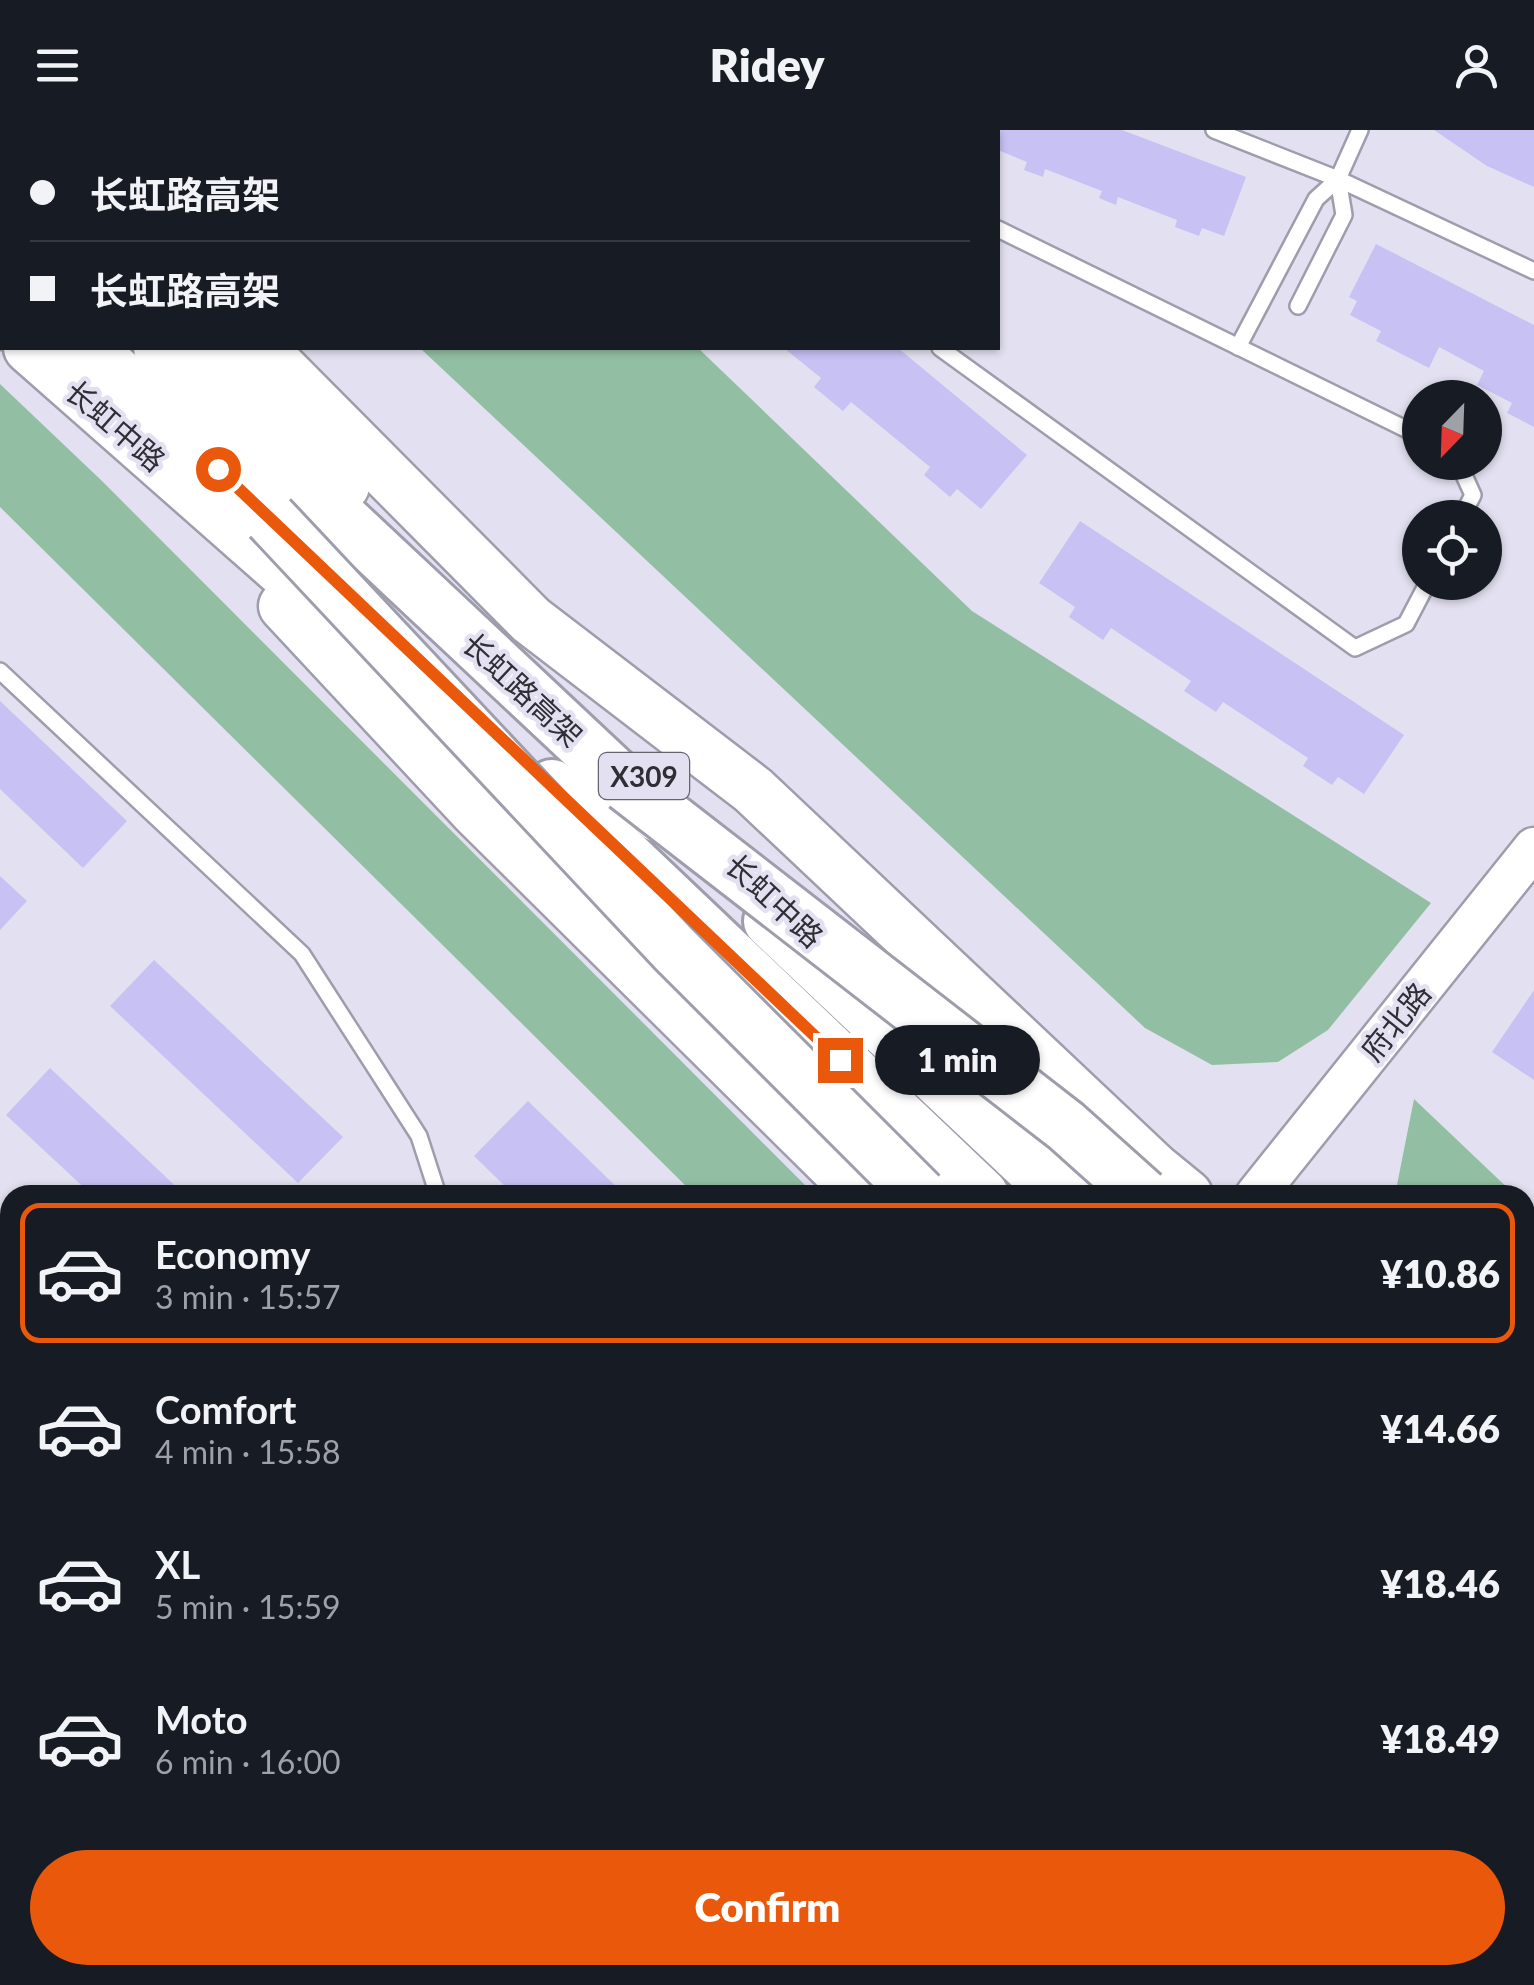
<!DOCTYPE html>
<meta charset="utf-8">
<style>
body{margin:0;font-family:Lato,"Noto Sans SC",sans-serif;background:#20242c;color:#f1f3f6;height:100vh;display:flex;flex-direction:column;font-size:38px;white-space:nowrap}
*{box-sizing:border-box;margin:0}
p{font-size:32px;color:#9ea1a6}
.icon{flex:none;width:55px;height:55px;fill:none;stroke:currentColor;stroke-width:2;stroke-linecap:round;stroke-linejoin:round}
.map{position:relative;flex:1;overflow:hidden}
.sheet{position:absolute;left:0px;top:1055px;width:1535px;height:800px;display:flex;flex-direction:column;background:#171b24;border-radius:30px 30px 0 0;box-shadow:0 2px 8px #0004}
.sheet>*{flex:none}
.top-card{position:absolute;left:0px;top:0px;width:1000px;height:220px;box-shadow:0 2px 8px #0004;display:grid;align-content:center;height:220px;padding:0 30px;background:#171b24}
.needle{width:65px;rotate:203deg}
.buttons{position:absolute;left:1402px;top:250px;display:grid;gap:20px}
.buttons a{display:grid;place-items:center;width:100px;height:100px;border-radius:50%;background:#171b24;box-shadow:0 2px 8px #0004;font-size:50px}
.end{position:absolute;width:45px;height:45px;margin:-22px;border:12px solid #ea580c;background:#fff;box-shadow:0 0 0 5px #fff}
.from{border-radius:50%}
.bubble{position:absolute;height:70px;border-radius:35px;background:#171b24;box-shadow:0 2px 8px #0004;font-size:32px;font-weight:800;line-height:70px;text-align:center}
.top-card b{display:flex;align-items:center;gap:35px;height:95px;font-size:38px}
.top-card b+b{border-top:2px solid #363941}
.top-card i{width:25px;height:25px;background:#f1f3f6}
ul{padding:18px 0 0;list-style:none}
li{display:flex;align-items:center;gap:30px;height:140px;margin:0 20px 15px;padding:0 10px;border:5px solid transparent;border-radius:20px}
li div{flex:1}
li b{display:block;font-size:38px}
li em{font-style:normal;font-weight:800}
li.selected{border-color:#ea580c}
li>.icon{width:90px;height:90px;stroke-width:1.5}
.action{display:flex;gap:20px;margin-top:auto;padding:20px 30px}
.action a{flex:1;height:115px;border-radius:60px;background:#ea580c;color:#fff;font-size:40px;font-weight:800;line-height:115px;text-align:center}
header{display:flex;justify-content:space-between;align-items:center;height:130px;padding:0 30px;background:#171b24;font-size:45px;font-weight:800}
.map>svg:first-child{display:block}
.green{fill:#92bfa3}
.building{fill:#c8c1f3}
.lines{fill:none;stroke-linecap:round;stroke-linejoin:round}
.service-casing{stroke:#9e9dab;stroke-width:20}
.tertiary-casing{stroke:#9e9dab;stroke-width:45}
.primary-casing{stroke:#9e9dab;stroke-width:55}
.trunk-casing{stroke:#9e9dab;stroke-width:58}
.service{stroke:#fff;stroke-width:15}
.tertiary{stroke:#fff;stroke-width:40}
.primary{stroke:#fff;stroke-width:50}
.trunk{stroke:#fff;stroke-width:52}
.trunk-bridge-casing{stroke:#9e9dab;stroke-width:58;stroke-linecap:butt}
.trunk-bridge{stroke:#fff;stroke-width:52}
.route{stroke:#ea580c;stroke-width:12}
.labels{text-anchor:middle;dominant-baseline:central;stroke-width:9;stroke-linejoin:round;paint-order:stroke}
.shield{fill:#e3e1f1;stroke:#64646d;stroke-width:2.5}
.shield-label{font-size:28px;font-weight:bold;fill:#2e2e34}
.street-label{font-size:30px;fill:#2e2e34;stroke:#e3e1f1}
</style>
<header><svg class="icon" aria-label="menu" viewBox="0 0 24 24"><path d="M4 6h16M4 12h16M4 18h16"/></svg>Ridey<svg class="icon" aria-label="person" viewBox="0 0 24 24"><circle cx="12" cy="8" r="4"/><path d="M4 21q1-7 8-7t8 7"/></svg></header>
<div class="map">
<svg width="1534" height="1855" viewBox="0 0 1534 1855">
<rect width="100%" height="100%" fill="#e3e1f1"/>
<!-- green -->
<g class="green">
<polygon points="420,218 698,218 972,481 1431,773 1328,900 1278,932 1212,935 1145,898"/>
<polygon points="0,254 102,351 815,1065 695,1065 0,377"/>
<polygon points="1414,969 1515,1065 1395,1065"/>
<polygon points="1525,1074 1534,1083 1534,1254 1525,1245"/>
<polygon points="1525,1760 1534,1769 1534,1855 1518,1855 1508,1845 1525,1845"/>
</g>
<!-- building -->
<g class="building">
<polygon points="998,0 1122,0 1246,47 1224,106 1202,98 1199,106 1175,97 1177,90 1118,67 1116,75 1099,68 1102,61 1045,39 1043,47 1024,40 1027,32 998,20"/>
<polygon points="1434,0 1534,0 1534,57 1487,36"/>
<polygon points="1376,114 1534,195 1534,297 1507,283 1512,273 1477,255 1484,241 1439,217 1429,238 1376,211 1381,201 1350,185 1357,171 1349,167"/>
<polygon points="784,218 898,218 1027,325 981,379 957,359 950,367 924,345 930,337 851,272 843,281 814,257 821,248"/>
<polygon points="1080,391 1404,605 1364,664 1338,647 1332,655 1303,636 1308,628 1223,572 1216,582 1184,561 1191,551 1111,498 1103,510 1069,487 1075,477 1039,453"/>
<polygon points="0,571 127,691 83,738 0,659"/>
<polygon points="0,746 27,771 0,800"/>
<polygon points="154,830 343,1007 298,1053 110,876"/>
<polygon points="1534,860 1534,950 1492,922"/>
<polygon points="50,938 185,1065 92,1065 6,985"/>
<polygon points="528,971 625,1065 514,1065 474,1026"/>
<polygon points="0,1115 10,1124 10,1213 0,1203"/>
<polygon points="0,1515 10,1522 10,1604 0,1597"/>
<polygon points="0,1710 10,1716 10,1765 0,1781"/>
<polygon points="63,1845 141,1845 152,1855 54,1855"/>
<polygon points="804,1845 916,1845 926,1855 814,1855"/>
<polygon points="1108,1845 1231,1845 1241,1855 1105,1855 1101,1852"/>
<polygon points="1376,1845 1487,1845 1493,1850 1488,1855 1386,1855"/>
</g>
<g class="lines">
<defs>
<g id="service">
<polyline points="440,0 442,2"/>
<polyline points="658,0 661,2"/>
<polyline points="811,0 814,2"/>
<polyline points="1214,0 1338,49 1534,141"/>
<polyline points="710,2 712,0"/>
<polyline points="998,99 1420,306"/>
<polyline points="1298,176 1344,85 1338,49"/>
<polyline points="1238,217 1316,69 1338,49 1360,0"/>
<polyline points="940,218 1355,518 1406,494 1428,452"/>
<polyline points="1458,332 1473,365 1461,388"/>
<polyline points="0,541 302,824 419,1006 438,1065"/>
<polyline points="957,1845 968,1855"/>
<polyline points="1250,1845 1260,1855"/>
<polyline points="3,1855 13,1845"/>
<polyline points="1024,1855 1033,1845"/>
</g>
<g id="tertiary">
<polyline points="1256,1065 1534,718"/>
<polyline points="531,1855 541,1845"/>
</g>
<g id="primary">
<polyline points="26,0 29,2"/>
<polyline points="0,24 2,26"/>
<polyline points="0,192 2,194"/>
<polyline points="29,218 340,492"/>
<polyline points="201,218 344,356"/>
<polyline points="261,218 531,490 753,660 1154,1038 1187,1065"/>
<polyline points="284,476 476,682 863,1065"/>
<polyline points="1031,1004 1097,1065"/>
<polyline points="1525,1374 1534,1382"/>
<polyline points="1525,1459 1534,1467"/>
<polyline points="1525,1716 1534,1724"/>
</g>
<g id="trunk">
<polyline points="0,65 2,67"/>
<polyline points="0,132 2,134"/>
<polyline points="90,218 303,420"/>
<polyline points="160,218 659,686"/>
<polyline points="552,656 982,1065"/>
<polyline points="770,791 1060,1065"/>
<polyline points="1525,1406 1534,1414"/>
<polyline points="1525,1504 1534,1512"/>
<polyline points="1525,1581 1534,1590"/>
<polyline points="1525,1661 1534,1669"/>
</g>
</defs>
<!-- service casing -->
<use href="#service" class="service-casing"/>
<!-- tertiary casing -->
<use href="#tertiary" class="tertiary-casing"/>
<!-- primary casing -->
<use href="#primary" class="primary-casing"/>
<!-- trunk casing -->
<use href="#trunk" class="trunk-casing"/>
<!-- service -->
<use href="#service" class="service"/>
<!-- tertiary -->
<use href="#tertiary" class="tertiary"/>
<!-- primary -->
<use href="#primary" class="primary"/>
<!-- trunk -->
<use href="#trunk" class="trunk"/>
<defs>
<g id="trunk-bridge">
<polyline points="270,388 674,819 920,1065"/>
<polyline points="626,655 1066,996 1143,1065"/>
</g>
</defs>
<!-- trunk-bridge casing -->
<use href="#trunk-bridge" class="trunk-bridge-casing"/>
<!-- trunk-bridge -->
<use href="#trunk-bridge" class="trunk-bridge"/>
</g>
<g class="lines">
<!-- route -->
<polyline class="route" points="218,339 840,930"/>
</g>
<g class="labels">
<!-- shield labels -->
<rect class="shield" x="599" y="623" width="90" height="46" rx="8"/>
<g class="shield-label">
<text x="644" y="646">X309</text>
</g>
<!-- street labels -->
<g class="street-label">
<text transform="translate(116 295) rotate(41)">长虹中路</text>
<text transform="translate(523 559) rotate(43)">长虹路高架</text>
<text transform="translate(775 770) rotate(43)">长虹中路</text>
<text transform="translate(1395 891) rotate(-51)">府北路</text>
</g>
</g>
</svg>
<div class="buttons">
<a><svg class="needle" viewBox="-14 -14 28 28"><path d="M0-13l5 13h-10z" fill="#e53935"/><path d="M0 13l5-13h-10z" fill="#9ea1a6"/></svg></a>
<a><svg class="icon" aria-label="locate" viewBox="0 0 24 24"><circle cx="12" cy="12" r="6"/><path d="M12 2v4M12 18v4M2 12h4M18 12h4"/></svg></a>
</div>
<i class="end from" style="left:218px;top:339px"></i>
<i class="end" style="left:840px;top:930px"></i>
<div class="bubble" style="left:875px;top:895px;width:165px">1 min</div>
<div class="top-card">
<b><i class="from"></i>长虹路高架</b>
<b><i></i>长虹路高架</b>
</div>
<section class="sheet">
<ul>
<li class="selected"><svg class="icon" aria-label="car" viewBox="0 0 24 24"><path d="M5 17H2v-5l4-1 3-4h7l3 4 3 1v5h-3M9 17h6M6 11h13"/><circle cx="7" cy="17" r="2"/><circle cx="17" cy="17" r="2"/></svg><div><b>Economy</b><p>3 min · 15:57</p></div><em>¥10.86</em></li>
<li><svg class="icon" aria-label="car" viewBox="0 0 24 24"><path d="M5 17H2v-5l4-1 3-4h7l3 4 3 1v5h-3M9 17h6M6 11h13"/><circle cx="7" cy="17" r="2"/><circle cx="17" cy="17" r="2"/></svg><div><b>Comfort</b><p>4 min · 15:58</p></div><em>¥14.66</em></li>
<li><svg class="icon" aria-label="car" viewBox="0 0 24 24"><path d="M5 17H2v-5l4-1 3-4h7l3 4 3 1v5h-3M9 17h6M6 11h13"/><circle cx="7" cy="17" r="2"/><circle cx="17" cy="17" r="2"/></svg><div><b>XL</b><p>5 min · 15:59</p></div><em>¥18.46</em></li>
<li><svg class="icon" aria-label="car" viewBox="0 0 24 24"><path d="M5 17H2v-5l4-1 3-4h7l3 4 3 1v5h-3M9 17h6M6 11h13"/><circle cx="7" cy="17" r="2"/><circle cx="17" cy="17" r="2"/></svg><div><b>Moto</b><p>6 min · 16:00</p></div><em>¥18.49</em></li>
</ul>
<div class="action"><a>Confirm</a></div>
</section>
</div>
